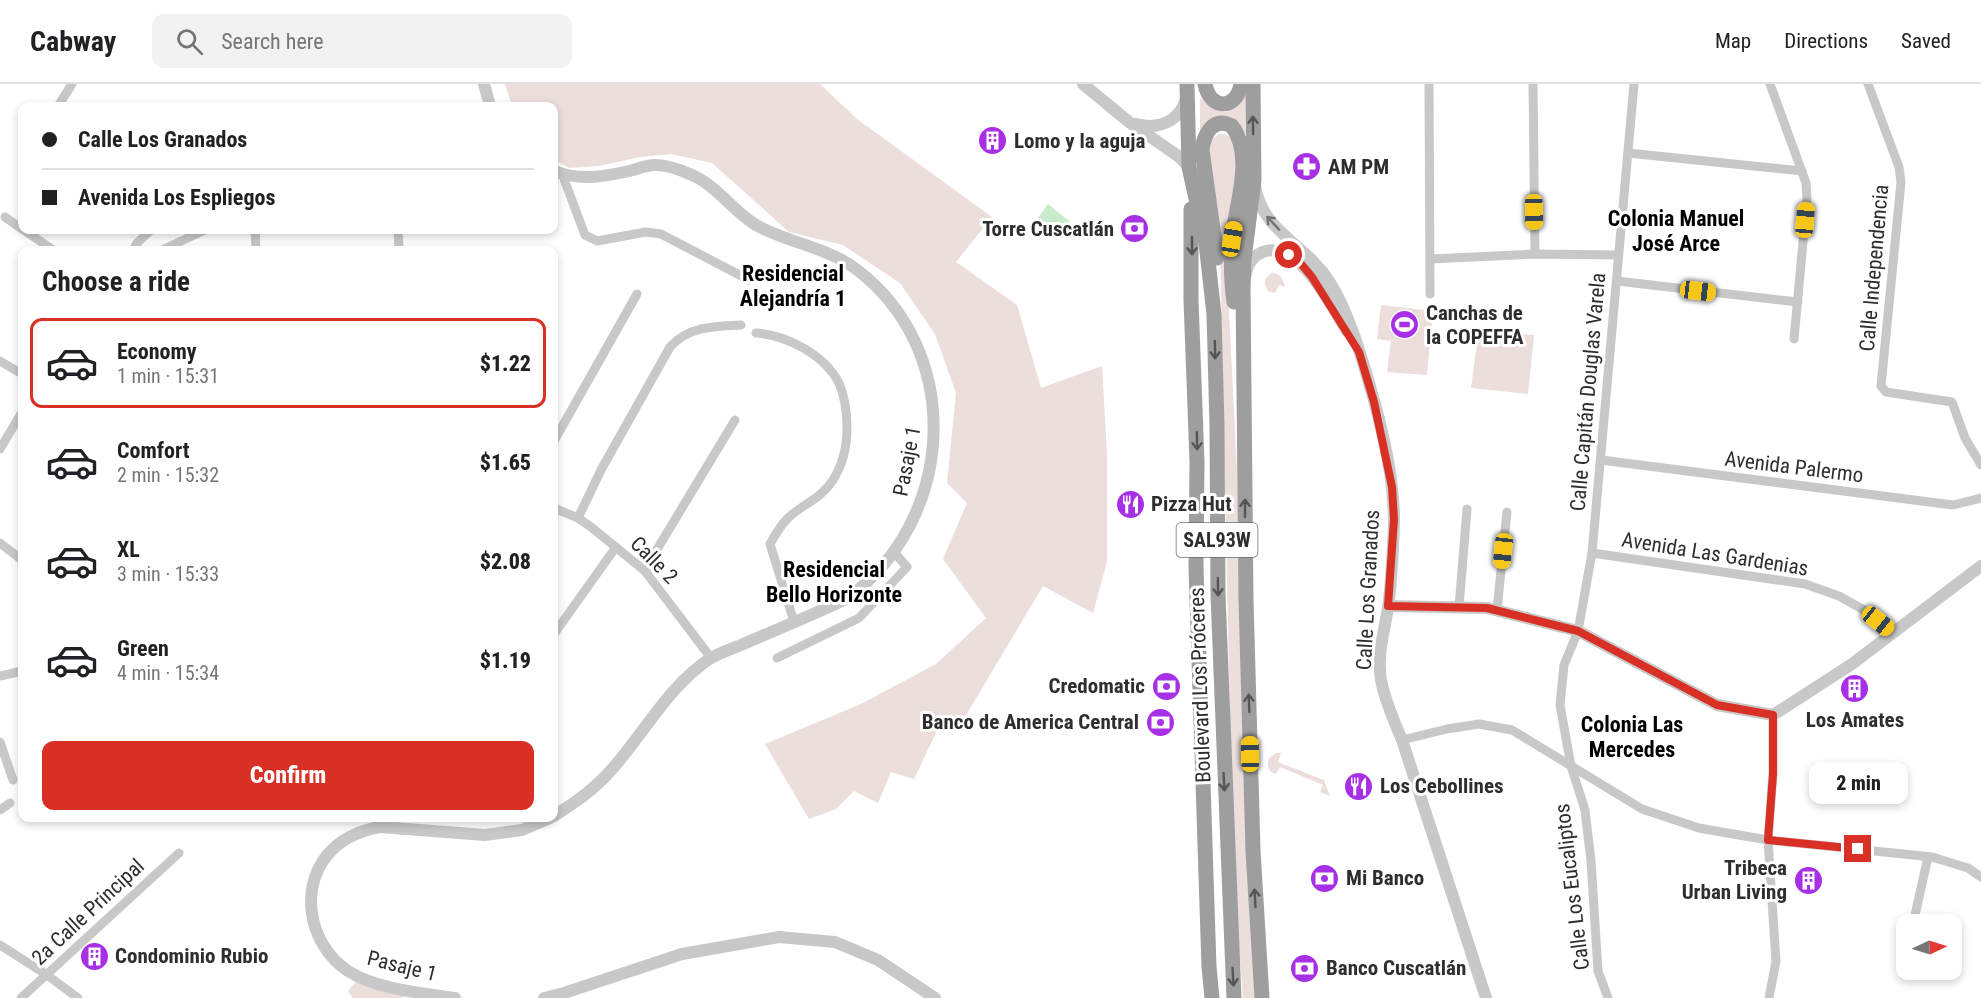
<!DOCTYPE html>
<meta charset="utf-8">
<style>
body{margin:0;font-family:"Roboto Condensed",sans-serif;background:#f2f2f2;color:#202124;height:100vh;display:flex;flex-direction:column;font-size:22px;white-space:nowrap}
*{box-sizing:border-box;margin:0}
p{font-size:20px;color:#757577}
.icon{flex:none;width:33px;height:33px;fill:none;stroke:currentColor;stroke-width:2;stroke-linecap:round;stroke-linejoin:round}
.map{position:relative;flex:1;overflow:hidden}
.panel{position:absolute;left:18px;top:162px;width:540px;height:576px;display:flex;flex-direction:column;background:#fff;border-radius:12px;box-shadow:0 3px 9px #0003}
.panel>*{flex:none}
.banner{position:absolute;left:18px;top:18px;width:540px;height:132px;border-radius:12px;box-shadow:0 3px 9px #0003;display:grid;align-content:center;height:132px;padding:0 24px;background:#fff}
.needle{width:39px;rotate:86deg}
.tools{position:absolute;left:1896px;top:830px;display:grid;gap:12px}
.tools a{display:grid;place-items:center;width:66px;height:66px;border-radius:12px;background:#fff;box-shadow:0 3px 9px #0003;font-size:30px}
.end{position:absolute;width:27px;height:27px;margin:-14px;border:8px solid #d93025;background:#fff;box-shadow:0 0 0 3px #fff}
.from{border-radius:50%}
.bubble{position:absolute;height:42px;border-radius:12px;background:#fff;box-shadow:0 3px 9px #0003;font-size:20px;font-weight:800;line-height:42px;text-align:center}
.car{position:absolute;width:18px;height:36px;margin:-18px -9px;border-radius:8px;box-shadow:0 0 4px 2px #0007;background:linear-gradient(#f5c518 24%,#345 0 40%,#f5c518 0 76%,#345 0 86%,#f5c518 0)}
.banner b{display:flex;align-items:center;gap:21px;height:57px;font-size:22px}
.banner b+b{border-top:2px solid #e0e0e0}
.banner i{width:15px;height:15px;background:#202124}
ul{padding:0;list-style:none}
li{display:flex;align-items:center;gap:18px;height:90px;margin:0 12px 9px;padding:0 12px;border:3px solid transparent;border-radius:12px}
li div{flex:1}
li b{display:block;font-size:22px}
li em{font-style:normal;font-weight:800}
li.active{border-color:#d93025}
li>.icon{width:54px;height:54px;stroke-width:1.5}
h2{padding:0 24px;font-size:27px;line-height:72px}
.button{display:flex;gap:12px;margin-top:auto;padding:12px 24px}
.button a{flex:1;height:69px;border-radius:12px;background:#d93025;color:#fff;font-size:24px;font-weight:800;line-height:69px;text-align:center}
header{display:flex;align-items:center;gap:36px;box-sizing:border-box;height:84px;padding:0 30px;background:#fff;border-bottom:2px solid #e0e0e0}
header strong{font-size:28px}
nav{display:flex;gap:33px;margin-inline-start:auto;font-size:21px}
.search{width:420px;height:54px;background:#f2f2f2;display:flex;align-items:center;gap:15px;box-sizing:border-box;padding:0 21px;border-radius:12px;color:#757577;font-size:22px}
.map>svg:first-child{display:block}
.green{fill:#ebdedb}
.water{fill:#c7ebcb}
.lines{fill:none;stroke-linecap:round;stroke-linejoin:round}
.minor{stroke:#c8c8c8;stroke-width:9}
.tertiary{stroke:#c8c8c8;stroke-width:12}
.trunk{stroke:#9e9e9e;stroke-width:15}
.oneway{stroke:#555}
.oneway2{stroke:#737373}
.route{stroke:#d93025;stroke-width:8}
.labels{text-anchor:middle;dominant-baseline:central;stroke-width:6;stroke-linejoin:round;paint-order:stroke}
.shield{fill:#fff;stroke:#6d6d6d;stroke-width:1.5}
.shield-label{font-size:20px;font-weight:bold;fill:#2e2e2e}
.poi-label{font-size:21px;font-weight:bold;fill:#2e2e2e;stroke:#fff;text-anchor:start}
.street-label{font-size:21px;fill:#2e2e2e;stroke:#fff}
.neighbourhood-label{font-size:22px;font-weight:bold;fill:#000;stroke:#fff}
</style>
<header>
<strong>Cabway</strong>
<div class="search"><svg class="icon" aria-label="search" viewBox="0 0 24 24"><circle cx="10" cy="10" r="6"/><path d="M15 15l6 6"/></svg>Search here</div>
<nav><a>Map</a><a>Directions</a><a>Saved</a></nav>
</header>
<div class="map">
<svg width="1981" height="914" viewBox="0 0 1981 914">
<rect width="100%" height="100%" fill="#fff"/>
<!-- green -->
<g class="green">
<polygon points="505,0 820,0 857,35 992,133 956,178 1017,221 1041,304 1102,282 1107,370 1107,478 1093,529 1043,502 959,643 944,632 914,695 891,688 878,719 854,707 836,725 809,735 765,660 861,620 936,580 986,534 943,475 967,419 947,399 956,309 935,250 900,199 843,161 789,148 712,79 671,70 640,73 599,82 569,84 554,75 554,22 512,22"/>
<path d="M1247,10V50H1244L1239,38L1229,33L1200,49V14C1210,23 1224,35 1237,22C1241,18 1243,14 1247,10Z"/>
<path d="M1219,50C1231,49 1234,57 1238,66L1228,181L1229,228L1238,406L1255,914H1243L1236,821L1230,636L1220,166L1208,84L1211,56Z"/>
<path d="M1271,189C1281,189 1283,195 1285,203L1279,201L1275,209L1268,207L1265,201V195Z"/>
<polygon points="1381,221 1433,227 1427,291 1387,288 1391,257 1377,255"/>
<polygon points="1479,245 1534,251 1528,310 1471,304"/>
<path d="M1276,669H1281L1278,678L1324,696L1330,712L1320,708L1323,701L1280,683L1276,690L1271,688C1265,680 1268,673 1276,669Z"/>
<polygon points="359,894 376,903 403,912 403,914 353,914 348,907"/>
</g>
<!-- water -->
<polygon class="water" points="1048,120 1075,142 1065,155 1038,134"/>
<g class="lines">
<!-- minor -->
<g class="minor">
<polyline points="1429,0 1430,210"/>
<polyline points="1533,0 1535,170"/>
<polyline points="1770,0 1806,99 1807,115 1794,255"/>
<polyline points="1868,0 1899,83 1901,98 1881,302 1886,308 1952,318 1965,354 1981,381"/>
<polyline points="58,22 72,0"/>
<polyline points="1628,69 1802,87"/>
<polyline points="564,95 585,151 597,157 646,148 661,150 749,196"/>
<polyline points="5,133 22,145"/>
<polyline points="24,146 53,166"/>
<polyline points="255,146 256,166"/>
<polyline points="398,146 399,166"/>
<polyline points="133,166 137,159 151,146"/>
<polyline points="162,166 205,146"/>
<polyline points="1431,175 1535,170 1618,171"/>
<polyline points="1617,197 1798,218"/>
<path d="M756,249C786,251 824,270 839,299C845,313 847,329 847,344C847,363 843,380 833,396C821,415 804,419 788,434C781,441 775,451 770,460L794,538"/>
<polyline points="0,277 22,290"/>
<polyline points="554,357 637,210"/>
<polyline points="0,365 22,328"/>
<polyline points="1601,376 1953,421 1981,414"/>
<polyline points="554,424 578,434 591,443 645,487 711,574"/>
<path d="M578,434L601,386L670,263C689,242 715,242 741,241"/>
<polyline points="0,459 22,476"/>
<polyline points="1592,469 1805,500 1839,512 1864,526 1891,548"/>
<polyline points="645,487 653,472 735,336"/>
<polyline points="1459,523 1467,425"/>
<polyline points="1497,526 1507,428"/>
<polyline points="554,550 616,463"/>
<polyline points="777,574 859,534 907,483 894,468"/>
<polyline points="0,592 22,587"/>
<polyline points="1402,656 1447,645 1479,640 1512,646 1642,725 1699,744 1768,756 1932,773 1968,784 1981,793"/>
<polyline points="0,658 13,696"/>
<polyline points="0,726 10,719"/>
<polyline points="1913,840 1928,773"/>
<polyline points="0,861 47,891 78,914"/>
<polyline points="1905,880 1906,872"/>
<polyline points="21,914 179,769"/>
<polyline points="1608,914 1598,887 1591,777 1585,726 1571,682 1560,621 1564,581 1578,547 1592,469 1634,0"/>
<polyline points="1769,914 1776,877 1768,756 1773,690 1773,631"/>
</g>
<!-- tertiary -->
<g class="tertiary">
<polyline points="484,0 490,22"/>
<polyline points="1083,0 1129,38 1178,72 1189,83"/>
<path d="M1136,40C1158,46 1179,38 1186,15"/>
<path d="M554,87C579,97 603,93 629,87C637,85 647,81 655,81C668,81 681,86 692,91C717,102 733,127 756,141C788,159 827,163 856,185C961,264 957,423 859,505C845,517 828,523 811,531C788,541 764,551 741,561C731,565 720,569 711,574C669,601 645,648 613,684C596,704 576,718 554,732"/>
<path d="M1255,102C1263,149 1306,160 1329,197C1351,232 1364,281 1375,320C1385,358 1394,398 1394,437C1393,466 1392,495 1388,524C1384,548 1377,571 1381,596C1385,617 1394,637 1402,656L1486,914"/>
<path d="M1246,190C1248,178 1255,170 1266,167C1300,158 1332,223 1347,247"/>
<polyline points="1388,522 1487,524 1578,547 1717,621 1773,631 1852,580 1981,482"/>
<path d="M455,914C422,909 376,905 348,887C307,860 297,798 334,764C347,752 363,746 380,743L485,751L522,746L550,734"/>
<polyline points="544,914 564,909 682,870 779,853 835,858 878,876 935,914"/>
</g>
<!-- trunk -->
<g class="trunk">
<polyline points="1187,0 1189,83 1206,159 1214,230 1217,342 1218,511 1234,914"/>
<path d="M1205,0C1210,27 1237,26 1241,0"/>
<polyline points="1253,0 1254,96 1244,175 1243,203 1246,515 1253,767 1262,914"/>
<polyline points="1191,125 1191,216 1197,378 1196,484 1209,883 1212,914"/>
<path d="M1217,174L1202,66C1204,50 1213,32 1232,42C1255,73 1235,122 1232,157C1231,177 1231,198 1234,218"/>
</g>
</g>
<!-- one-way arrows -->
<defs><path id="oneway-shaft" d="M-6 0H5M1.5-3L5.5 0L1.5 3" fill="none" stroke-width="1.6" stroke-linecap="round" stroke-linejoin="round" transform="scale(1.5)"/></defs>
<g class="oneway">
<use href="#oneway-shaft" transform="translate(1253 41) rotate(-91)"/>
<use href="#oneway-shaft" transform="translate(1192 162) rotate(90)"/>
<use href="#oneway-shaft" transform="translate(1215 266) rotate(89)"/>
<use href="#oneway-shaft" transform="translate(1197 357) rotate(89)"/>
<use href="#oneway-shaft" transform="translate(1245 424) rotate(-90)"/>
<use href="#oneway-shaft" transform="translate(1218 503) rotate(89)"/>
<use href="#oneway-shaft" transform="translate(1249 619) rotate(-92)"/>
<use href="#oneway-shaft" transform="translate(1224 698) rotate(87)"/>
<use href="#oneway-shaft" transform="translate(1255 814) rotate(-93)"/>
<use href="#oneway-shaft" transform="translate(1233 893) rotate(87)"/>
</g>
<use class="oneway2" href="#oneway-shaft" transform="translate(1273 139) rotate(-133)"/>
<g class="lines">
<!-- route -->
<polyline class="route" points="1289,171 1302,181 1312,193 1359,268 1374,318 1392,403 1394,435 1388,522 1487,524 1578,547 1717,621 1773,631 1773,690 1768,756 1858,765"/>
</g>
<!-- icons -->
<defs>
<symbol id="building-disc" viewBox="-11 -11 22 22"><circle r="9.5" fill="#a72fe5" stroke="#fff"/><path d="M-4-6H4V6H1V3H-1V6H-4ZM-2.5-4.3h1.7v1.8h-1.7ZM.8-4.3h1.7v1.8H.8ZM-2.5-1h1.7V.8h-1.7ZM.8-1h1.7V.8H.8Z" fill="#fff"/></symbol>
<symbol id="pharmacy-disc" viewBox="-11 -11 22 22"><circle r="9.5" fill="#a72fe5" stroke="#fff"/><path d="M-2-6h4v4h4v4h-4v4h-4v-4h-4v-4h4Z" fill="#fff"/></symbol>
<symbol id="bank-disc" viewBox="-11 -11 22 22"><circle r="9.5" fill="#a72fe5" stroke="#fff"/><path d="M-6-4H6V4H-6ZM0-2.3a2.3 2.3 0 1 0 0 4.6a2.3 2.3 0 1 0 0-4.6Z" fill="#fff"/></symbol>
<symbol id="stadium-disc" viewBox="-11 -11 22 22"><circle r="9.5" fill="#a72fe5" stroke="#fff"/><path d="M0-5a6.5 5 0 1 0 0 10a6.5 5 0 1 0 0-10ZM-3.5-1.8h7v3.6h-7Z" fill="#fff"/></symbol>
<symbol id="restaurant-disc" viewBox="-11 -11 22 22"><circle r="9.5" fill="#a72fe5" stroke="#fff"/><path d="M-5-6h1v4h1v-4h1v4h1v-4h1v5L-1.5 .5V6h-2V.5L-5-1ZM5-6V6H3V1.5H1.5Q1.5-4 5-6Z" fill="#fff"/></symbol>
</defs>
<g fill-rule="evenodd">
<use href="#building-disc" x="976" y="40" width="33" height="33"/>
<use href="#pharmacy-disc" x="1290" y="66" width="33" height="33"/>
<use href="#bank-disc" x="1118" y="128" width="33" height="33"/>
<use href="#stadium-disc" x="1388" y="224" width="33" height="33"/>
<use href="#restaurant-disc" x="1114" y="404" width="33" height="33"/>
<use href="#bank-disc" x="1150" y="586" width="33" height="33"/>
<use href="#building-disc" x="1838" y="588" width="33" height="33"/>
<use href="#bank-disc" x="1144" y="622" width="33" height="33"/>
<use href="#restaurant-disc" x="1342" y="686" width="33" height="33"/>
<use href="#bank-disc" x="1308" y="778" width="33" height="33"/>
<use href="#building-disc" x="1792" y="780" width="33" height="33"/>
<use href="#building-disc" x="78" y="856" width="33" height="33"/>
<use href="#bank-disc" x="1288" y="868" width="33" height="33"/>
</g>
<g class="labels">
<!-- shield labels -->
<rect class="shield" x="1176.5" y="439" width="81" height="34" rx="4.5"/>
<g class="shield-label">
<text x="1217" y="456">SAL93W</text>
</g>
<!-- poi labels -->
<g class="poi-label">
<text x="1014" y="57">Lomo y la aguja</text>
<text x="1328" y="83">AM PM</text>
<text x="1114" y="145" text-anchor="end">Torre Cuscatlán</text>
<text x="1426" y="229">Canchas de<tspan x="1426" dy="24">la COPEFFA</tspan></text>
<text x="1151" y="420">Pizza Hut</text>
<text x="1145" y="602" text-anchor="end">Credomatic</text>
<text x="1855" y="636" text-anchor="middle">Los Amates</text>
<text x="1139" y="638" text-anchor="end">Banco de America Central</text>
<text x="1380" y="702">Los Cebollines</text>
<text x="1787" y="784" text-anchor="end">Tribeca<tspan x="1787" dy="24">Urban Living</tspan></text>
<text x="1346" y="794">Mi Banco</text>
<text x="115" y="872">Condominio Rubio</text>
<text x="1326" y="884">Banco Cuscatlán</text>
</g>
<!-- street labels -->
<g class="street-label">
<text transform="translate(1874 184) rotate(-85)">Calle Independencia</text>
<text transform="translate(1588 308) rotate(-85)">Calle Capitán Douglas Varela</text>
<text transform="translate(907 377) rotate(-79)">Pasaje 1</text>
<text transform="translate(1794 383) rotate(7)">Avenida Palermo</text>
<text transform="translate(1715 470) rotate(9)">Avenida Las Gardenias</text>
<text transform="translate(654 476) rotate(45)">Calle 2</text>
<text transform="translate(1368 506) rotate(-87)">Calle Los Granados</text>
<text transform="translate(1200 601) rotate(-92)">Boulevard Los Próceres</text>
<text transform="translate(1572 803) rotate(-97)">Calle Los Eucaliptos</text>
<text transform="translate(88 828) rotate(-43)">2a Calle Principal</text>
<text transform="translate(402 882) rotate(14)">Pasaje 1</text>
</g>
<!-- neighbourhood labels -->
<g class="neighbourhood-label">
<text x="1676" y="134">Colonia Manuel<tspan x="1676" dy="25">José Arce</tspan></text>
<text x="793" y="189">Residencial<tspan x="793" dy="25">Alejandría 1</tspan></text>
<text x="834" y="485">Residencial<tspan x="834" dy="25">Bello Horizonte</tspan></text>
<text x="1632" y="640">Colonia Las<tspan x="1632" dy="25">Mercedes</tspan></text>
</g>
</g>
</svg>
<div class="tools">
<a><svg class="needle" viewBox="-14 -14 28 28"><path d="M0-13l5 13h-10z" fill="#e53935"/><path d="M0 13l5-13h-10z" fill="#757577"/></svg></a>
</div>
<i class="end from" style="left:1289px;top:171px"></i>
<i class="end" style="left:1858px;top:765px"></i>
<div class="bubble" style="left:1809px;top:678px;width:99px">2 min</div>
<i class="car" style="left:1534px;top:128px;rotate:179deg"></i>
<i class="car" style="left:1805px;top:136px;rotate:5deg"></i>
<i class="car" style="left:1232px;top:155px;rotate:9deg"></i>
<i class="car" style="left:1698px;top:207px;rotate:97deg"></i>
<i class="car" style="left:1503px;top:467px;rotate:186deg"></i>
<i class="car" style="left:1878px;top:537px;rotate:129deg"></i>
<i class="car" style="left:1250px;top:670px;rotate:359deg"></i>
<div class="banner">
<b><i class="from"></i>Calle Los Granados</b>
<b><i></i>Avenida Los Espliegos</b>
</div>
<section class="panel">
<h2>Choose a ride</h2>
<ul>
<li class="active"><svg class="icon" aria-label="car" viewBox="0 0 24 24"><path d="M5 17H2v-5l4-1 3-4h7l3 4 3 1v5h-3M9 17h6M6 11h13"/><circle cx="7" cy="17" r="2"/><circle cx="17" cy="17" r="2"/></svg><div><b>Economy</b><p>1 min · 15:31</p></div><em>$1.22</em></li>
<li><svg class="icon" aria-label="car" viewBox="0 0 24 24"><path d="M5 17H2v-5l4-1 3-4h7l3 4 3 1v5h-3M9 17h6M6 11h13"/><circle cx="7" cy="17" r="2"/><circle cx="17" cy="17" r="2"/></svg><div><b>Comfort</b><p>2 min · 15:32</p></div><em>$1.65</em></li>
<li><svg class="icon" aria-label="car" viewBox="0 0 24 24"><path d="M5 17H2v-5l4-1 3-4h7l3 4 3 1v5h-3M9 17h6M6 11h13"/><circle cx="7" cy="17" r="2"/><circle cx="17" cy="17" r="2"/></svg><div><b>XL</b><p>3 min · 15:33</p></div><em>$2.08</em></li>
<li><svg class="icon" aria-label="car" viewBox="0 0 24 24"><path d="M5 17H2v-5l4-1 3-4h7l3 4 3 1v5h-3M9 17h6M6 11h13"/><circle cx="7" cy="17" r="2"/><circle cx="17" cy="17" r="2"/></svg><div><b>Green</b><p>4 min · 15:34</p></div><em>$1.19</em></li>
</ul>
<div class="button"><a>Confirm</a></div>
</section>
</div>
